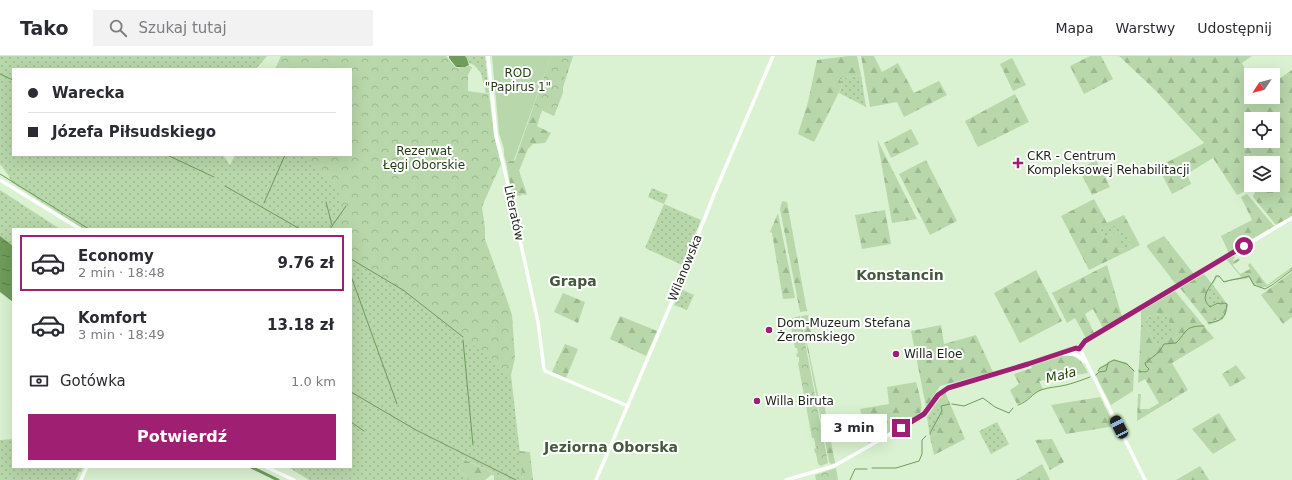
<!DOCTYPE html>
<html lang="pl">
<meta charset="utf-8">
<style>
body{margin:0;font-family:"DejaVu Sans",sans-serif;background:#f2f2f3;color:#2b2b33;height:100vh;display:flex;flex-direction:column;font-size:15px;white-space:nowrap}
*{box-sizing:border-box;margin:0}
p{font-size:13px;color:#7c7c81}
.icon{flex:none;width:22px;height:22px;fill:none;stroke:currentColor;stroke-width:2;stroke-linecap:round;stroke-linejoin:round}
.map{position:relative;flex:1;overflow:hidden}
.side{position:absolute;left:12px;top:172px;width:340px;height:240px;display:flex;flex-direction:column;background:#fff;border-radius:0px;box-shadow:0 4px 16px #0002}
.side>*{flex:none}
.hud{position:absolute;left:12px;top:12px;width:340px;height:88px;border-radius:0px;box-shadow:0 4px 16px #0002;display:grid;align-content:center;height:88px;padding:0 16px;background:#fff}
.needle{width:26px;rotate:234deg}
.controls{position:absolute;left:1244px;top:12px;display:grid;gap:8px}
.controls a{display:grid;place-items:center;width:36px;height:36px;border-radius:0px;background:#fff;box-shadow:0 4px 16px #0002;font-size:20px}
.end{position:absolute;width:18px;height:18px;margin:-9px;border:5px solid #9f1f72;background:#fff;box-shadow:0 0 0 2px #fff}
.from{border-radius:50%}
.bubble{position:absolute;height:28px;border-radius:0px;background:#fff;box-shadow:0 4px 16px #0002;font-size:13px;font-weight:700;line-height:28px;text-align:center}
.car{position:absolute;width:12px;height:24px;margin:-12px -6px;border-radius:5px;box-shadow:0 0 3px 1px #0007;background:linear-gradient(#222 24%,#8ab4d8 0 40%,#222 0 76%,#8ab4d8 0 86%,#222 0)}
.hud b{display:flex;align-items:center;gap:14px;height:38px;font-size:15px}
.hud b+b{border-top:1px solid #e1e1e2}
.hud i{width:10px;height:10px;background:#2b2b33}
ul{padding:7px 0 0;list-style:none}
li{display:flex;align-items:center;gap:12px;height:56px;margin:0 8px 6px;padding:0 8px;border:2px solid transparent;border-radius:0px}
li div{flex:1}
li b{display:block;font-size:15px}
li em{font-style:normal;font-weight:700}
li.current{border-color:#9f1f72}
li>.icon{width:36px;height:36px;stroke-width:1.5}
.pay{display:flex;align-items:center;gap:10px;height:44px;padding:0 16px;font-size:15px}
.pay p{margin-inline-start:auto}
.primary-button{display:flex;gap:8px;margin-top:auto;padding:8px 16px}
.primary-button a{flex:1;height:46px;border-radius:0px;background:#9f1f72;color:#fff;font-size:16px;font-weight:700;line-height:46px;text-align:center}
header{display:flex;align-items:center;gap:24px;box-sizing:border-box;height:56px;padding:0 20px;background:#fff;border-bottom:1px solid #e1e1e2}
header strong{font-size:19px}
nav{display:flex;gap:22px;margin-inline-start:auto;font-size:14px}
.search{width:280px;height:36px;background:#f2f2f3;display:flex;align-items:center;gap:10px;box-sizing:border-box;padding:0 14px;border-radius:0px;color:#7c7c81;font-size:15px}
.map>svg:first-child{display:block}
.grass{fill:url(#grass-dots)}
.forest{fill:url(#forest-firs);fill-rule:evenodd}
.park{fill:url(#park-crowns)}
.garden{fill:#b8d7ab}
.water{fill:url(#water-ripples)}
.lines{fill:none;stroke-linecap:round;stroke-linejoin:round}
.stream{stroke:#6f9c5b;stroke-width:1}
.canal{stroke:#6f9c5b;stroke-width:3}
.secondary{stroke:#fff;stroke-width:3.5}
.route{stroke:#9f1f72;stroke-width:5}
.poi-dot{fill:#9f1f72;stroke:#fff;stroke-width:1.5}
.labels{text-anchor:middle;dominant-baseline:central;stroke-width:4;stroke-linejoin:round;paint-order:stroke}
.park-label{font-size:12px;fill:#1e3d0f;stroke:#fff}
.poi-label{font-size:12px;fill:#1c2418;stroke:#fff;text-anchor:start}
.street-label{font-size:12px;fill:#1c2418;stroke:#fff}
.water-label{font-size:13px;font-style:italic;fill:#214c05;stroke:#fff}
.quarter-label{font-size:14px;font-weight:bold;fill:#45593d;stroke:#fff}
</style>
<header>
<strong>Tako</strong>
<div class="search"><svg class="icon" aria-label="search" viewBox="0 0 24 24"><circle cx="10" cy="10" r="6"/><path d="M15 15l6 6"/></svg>Szukaj tutaj</div>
<nav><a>Mapa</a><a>Warstwy</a><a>Udostępnij</a></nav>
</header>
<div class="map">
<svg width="1292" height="424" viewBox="0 0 1292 424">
<defs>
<pattern id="grass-dots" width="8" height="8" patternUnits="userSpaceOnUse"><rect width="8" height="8" fill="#b8d7ab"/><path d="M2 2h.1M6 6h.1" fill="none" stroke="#9eb892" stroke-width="1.8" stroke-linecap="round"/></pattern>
<pattern id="forest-firs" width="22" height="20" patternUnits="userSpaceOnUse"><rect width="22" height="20" fill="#b8d7ab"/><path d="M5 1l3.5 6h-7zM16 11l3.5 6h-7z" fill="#9eb892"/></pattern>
<pattern id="park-crowns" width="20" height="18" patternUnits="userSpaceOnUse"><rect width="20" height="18" fill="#b8d7ab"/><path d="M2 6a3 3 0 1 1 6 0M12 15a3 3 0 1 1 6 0" fill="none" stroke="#9eb892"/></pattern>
<pattern id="water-ripples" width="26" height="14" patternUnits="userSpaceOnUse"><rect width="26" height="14" fill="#6f9c5b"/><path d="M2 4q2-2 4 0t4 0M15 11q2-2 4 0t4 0" fill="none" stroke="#5a7f4a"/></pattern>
</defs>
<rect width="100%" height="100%" fill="#daf2d1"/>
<!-- grass -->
<g class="grass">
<polygon points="0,0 267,0 256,13 13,13 13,99 223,99 230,109 235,99 312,99 325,114 405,233 511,319 523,424 508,424 462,402 459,412 460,416 465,419 468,424 309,424 288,411 351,411 351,173 83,173 11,126 9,120 0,108"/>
<polygon points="465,0 485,0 489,37 486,37 481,17 474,9 469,7"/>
<polygon points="861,19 866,51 839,37 842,30 840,23"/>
<polygon points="652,132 668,139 664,148 701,164 682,209 645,192 664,148 648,141"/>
<polygon points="0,134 60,173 13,173 13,190 0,180"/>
<path d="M1108,170H1120C1129,179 1130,181 1130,194L1126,196L1123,192L1117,193L1116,177L1104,182L1100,174Z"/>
<path d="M1216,219L1224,225C1233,222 1241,222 1250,219L1252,221L1256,229L1254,230L1249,222C1241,224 1233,223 1224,226L1220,222L1217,221L1213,229L1228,249C1225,265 1223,264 1209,269L1208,267L1219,264L1225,247L1221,249L1219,248L1210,251L1207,247L1205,240L1209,230L1212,228Z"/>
<polygon points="681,233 694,239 687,254 674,249"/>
<polygon points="1165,258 1177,277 1156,289 1147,271 1141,271 1141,268 1145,268 1147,262 1152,259"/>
<polygon points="935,349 936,352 942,349 944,357 937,377 930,381 927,361"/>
<polygon points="997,366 1009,388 991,398 979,375"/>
<polygon points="13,383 13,411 83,411 81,416 79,416 76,424 0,424 0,384"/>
</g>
<!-- forest -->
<g class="forest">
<polygon points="551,0 573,0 554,60 542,54 537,70 551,77 545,87 533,88 528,93 519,115 527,138 525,139 522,138 520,140 512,139 506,106 515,104"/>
<polygon points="848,0 857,0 861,19 840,23 842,30 814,86 798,78 808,46 817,4"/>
<polygon points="861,0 874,0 882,16 898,7 914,37 939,25 947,39 904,61 897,46 870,51"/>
<polygon points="1090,0 1101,0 1113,23 1084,38 1070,10"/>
<path d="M1119,0H1252L1242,7L1251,23V41H1273V27L1292,14V160L1276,169L1253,141L1255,136L1252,132L1237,139L1213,102L1187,118L1191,128L1172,138L1158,111L1204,87L1156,35ZM1251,63H1273V85H1251ZM1251,107H1273V129H1251Z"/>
<polygon points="1012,2 1026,29 1013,35 1000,8"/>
<polygon points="1015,38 1029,66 978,91 965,65"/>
<polygon points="911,73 919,88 891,102 884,87"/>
<polygon points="877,83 917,163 892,167"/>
<polygon points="926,104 957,165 930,179 899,118"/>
<polygon points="1096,104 1110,131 1092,139 1079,113"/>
<polygon points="1247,138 1274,170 1229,197 1221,180 1252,164 1241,141"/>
<path d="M1094,143L1107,167L1124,159L1140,189L1130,194C1131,182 1128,179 1119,170H1108L1100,174L1104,182L1116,177L1119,179L1121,185L1120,189L1117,192V193L1124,192L1126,196L1089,214L1061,160Z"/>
<polygon points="782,145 787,146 807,255 800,256 780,153"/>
<polygon points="885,154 891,188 862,193 855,159"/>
<polygon points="778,157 795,242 783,243 772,177 770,176"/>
<polygon points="1164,180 1194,218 1178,227 1175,227 1147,191 1147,189"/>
<path d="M1234,200L1235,202L1233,203L1234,205L1239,202L1240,204L1233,209L1240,218L1250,213L1248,209L1250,207L1267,229L1292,211V213L1268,230C1256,235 1256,226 1250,219L1242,222L1227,204Z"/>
<polygon points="1107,209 1122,261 1103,272 1093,253 1085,258 1094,277 1086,282 1075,262 1067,267 1052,237"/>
<polygon points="1036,214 1062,265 1020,287 994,237"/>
<polygon points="1292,216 1292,261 1283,268 1261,239"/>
<path d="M1204,218L1212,228L1209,230L1205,240L1208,250L1211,251L1219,248H1226C1225,266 1220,261 1208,267L1180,232Z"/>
<polygon points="1175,235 1214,282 1172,307 1188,334 1137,365 1138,338 1141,338 1140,353 1149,353 1159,347 1145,323 1138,327 1141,271 1147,271 1156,289 1176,276 1165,258 1152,259 1147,262 1145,268 1141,268 1141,255"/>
<polygon points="563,237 585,246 578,267 554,256"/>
<polygon points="808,259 811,276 805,277 819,343 823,342 835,407 831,408 829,406 801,260"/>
<polygon points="620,260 657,275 646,300 610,283"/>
<polygon points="941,269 944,288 976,279 993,316 940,330 926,351 911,275"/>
<polygon points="565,288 578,293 566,322 552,316"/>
<path d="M1068,299C1079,301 1083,307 1088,317L1039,325L1043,333C1031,338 1030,345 1017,348L1010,334L1019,328L1014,318L1032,312L1031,310L1062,300Z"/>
<polygon points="1114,303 1127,307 1134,314 1133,335 1111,349 1095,318 1098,317 1099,312 1110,305"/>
<polygon points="1236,309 1246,322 1230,331 1222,318"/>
<path d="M916,326C918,333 923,349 921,355C920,358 916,360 914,362L875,385L868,387L866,383L860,353L889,348L887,331Z"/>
<path d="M945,336L965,383L934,399L930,381L937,377C938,369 937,365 943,359L942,349L940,350L938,352H936L935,349Z"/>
<polygon points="1100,341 1115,370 1066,378 1051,349"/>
<polygon points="1219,357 1236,384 1213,398 1192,373"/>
<polygon points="1052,383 1064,406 1050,414 1035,384"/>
<polygon points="519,395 530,396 533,424 523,424"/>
<polygon points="461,402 508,424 494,424 494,419 491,419 485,424 468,424 465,419 460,416 459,412"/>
<polygon points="1042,408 1050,424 1016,424"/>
<polygon points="1200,410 1209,424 1176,424"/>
</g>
<!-- park -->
<g class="park">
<polygon points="281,0 446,0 456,12 469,10 472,11 468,19 468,35 489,38 494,80 501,108 484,146 482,152 483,158 485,172 485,183 508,247 512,259 515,302 511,319 403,234 351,204 351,173 333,173 343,156 338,136 305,99 351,99 351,13 275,13"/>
<polygon points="551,0 572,0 563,25 563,37 554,60 534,50"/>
<polygon points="800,260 828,407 821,410 818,408 816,397 815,397 814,393 816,392 814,382 812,382 798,307 799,306 799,301 797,301 796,298 798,297 797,292 795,292 790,265 792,262"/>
<polygon points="836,412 838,424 816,424 815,419"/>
</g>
<!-- garden -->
<polygon class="garden" points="492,0 551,0 514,104 506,106 504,99 504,93 499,77"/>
<!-- water -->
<g class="water">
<polygon points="449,0 465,0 467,3 469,9 465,11 456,11 449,2"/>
<polygon points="0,180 13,190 13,246 0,236"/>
</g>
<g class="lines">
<!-- stream -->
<g class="stream">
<polyline points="0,18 13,24"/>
<polyline points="167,99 214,121"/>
<polyline points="0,118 89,173"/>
<polyline points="225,130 300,173"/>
<polyline points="326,146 332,169"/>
<polyline points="264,147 285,99"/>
<polyline points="330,173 346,150"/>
<polyline points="351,203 403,234 463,281"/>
<polyline points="351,220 397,348"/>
<path d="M1208,267C1221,265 1226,262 1227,248L1224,247L1221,248L1218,247L1210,251C1198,240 1212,230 1216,220H1219L1224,226C1233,223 1241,223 1249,220L1254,229L1265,233L1272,229L1292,214"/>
<polyline points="463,284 473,389"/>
<polyline points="1098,315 1100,312 1108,308"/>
<path d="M1139,315C1143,316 1147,317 1149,313L1146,310L1145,307L1159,296L1164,288L1176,287C1188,275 1184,270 1204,270"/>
<polyline points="1096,319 1099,316 1106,315 1108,307 1114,304 1127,308 1134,315"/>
<polyline points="351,336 416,374 516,424"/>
<polyline points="952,348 964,350 983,342 995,351 1009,357 1013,352"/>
<path d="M1018,349C1030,345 1031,338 1041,334C1049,331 1058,331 1066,329C1074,327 1082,324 1090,321"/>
<polyline points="351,366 364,375"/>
<polyline points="930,377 942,355 941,350 950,348"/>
<polyline points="872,412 896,412 919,405 922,398 922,384 926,380"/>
<polyline points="850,424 855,413 867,413"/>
</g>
<!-- canal -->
<polyline class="canal" points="251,411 278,424"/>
<!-- secondary -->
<g class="secondary">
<polyline points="488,0 496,79 503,107 538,266 544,313 545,315 628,350"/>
<polyline points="0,124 80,173"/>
<polyline points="1079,293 1085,285 1292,162"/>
<polyline points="1079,293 1082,297 1145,424"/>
<path d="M1064,298C1073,297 1078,298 1084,305"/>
<polyline points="266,411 294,424"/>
<polyline points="81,424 87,411"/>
<polyline points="596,424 673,243 715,136 773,0"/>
<polyline points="786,424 834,410 871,389 924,358 938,339 948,331 1028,308 1075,292 1079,293"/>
</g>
</g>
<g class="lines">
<!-- route -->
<polyline class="route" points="901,372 924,358 938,339 948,332 1028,308 1076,292 1079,293 1085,285 1244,190"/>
</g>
<!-- markers -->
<g class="poi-dot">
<path d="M1016 101h4v4h4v4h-4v4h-4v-4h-4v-4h4z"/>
<circle cx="769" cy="274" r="4"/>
<circle cx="896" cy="298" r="4"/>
<circle cx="757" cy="345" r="4"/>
</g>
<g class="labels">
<!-- park labels -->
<g class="park-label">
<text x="518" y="17">ROD<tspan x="518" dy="14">"Papirus 1"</tspan></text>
<text x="424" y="95">Rezerwat<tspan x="424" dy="14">Łęgi Oborskie</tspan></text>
</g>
<!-- poi labels -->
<g class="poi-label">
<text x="1027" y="100">CKR - Centrum<tspan x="1027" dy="14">Kompleksowej Rehabilitacji</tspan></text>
<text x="777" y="267">Dom-Muzeum Stefana<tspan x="777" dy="14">Żeromskiego</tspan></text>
<text x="904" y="298">Willa Eloe</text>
<text x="765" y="345">Willa Biruta</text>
</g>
<!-- street labels -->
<g class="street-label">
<text transform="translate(514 157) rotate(78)">Literatów</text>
<text transform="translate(685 212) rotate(-68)">Wilanowska</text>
</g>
<!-- water labels -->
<g class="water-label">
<text transform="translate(1061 319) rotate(-14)">Mała</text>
</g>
<!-- quarter labels -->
<g class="quarter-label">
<text x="900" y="219">Konstancin</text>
<text x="573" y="225">Grapa</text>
<text x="611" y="391">Jeziorna Oborska</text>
</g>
</g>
</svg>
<div class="controls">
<a><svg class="needle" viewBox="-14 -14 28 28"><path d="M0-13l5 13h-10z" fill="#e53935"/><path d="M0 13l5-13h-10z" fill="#7c7c81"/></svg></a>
<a><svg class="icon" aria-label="locate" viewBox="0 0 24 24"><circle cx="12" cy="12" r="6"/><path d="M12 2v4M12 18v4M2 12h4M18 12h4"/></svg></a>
<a><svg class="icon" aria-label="layers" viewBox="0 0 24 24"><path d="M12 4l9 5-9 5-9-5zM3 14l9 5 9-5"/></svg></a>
</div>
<i class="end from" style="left:1244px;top:190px"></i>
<i class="end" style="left:901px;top:372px"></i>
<div class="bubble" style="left:821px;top:358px;width:66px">3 min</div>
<i class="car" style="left:1119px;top:371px;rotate:333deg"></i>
<div class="hud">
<b><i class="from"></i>Warecka</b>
<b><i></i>Józefa Piłsudskiego</b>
</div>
<section class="side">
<ul>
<li class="current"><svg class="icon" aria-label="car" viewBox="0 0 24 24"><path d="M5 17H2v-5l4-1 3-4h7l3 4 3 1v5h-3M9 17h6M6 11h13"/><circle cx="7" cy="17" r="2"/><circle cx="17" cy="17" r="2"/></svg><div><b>Economy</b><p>2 min · 18:48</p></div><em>9.76 zł</em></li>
<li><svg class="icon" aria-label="car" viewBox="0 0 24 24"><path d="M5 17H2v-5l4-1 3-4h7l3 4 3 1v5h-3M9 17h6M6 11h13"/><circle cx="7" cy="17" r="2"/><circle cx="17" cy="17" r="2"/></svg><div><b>Komfort</b><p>3 min · 18:49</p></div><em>13.18 zł</em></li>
</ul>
<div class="pay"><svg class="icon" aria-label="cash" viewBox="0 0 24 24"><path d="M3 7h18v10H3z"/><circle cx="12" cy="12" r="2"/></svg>Gotówka<p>1.0 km</p></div>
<div class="primary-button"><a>Potwierdź</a></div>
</section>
</div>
